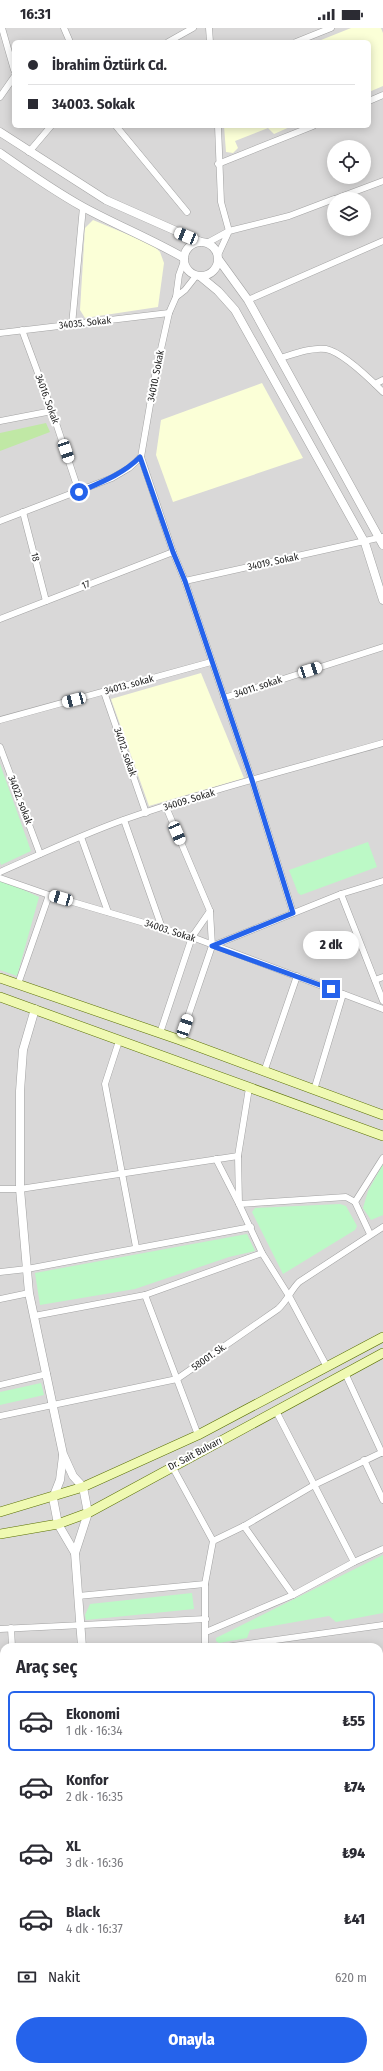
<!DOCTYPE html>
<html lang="tr">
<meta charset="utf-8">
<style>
body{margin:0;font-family:"Fira Sans Condensed",sans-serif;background:#f2f2f3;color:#2b2b33;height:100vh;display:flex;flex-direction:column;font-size:15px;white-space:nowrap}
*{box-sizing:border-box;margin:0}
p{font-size:13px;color:#7c7c81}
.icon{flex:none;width:22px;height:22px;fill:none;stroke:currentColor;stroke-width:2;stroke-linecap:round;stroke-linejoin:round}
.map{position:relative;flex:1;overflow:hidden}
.drawer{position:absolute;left:0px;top:1615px;width:383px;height:428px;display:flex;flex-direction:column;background:#fff;border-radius:12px 12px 0 0;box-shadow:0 2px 10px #0003}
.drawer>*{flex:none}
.guide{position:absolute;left:12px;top:12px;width:359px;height:88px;border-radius:6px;box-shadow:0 2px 10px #0003;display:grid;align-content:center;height:88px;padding:0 16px;background:#fff}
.controls{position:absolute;left:327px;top:112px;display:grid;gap:8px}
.controls a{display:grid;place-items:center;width:44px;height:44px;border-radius:50%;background:#fff;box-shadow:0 2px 10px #0003;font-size:20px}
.end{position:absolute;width:18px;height:18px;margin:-9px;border:5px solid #2563eb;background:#fff;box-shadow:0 0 0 2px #fff}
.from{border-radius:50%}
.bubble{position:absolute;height:28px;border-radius:14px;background:#fff;box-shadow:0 2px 10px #0003;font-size:13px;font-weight:800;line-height:28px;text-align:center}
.car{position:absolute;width:12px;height:24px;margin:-12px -6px;border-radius:5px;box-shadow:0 0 3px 1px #0007;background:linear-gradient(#fff 24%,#345 0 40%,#fff 0 76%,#345 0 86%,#fff 0)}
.guide b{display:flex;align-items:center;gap:14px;height:38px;font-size:15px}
.guide b+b{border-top:1px solid #e1e1e2}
.guide i{width:10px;height:10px;background:#2b2b33}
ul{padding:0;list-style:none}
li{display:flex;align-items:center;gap:12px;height:60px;margin:0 8px 6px;padding:0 8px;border:2px solid transparent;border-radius:6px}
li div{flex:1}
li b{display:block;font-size:15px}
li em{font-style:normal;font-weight:800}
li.on{border-color:#2563eb}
li>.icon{width:36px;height:36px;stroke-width:1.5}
h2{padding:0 16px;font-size:18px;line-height:48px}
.pay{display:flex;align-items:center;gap:10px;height:44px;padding:0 16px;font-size:15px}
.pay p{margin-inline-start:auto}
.button{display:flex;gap:8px;margin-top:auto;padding:8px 16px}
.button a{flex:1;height:46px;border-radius:24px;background:#2563eb;color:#fff;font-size:16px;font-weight:800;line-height:46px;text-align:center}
.status{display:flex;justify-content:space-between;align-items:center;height:28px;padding:0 20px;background:#fff;direction:ltr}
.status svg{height:11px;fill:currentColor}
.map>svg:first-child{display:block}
.residential{fill:#d9d8d8;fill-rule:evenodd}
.education{fill:#fbffd7}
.grass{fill:#c0e8a5}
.park{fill:#bcf9c6}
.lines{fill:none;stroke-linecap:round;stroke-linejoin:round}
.minor-casing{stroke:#a2a2a2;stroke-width:7}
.tertiary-casing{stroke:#a2a2a2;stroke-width:9}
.secondary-casing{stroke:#5a7005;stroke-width:10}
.primary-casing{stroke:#926f00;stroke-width:11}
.minor{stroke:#fff;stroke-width:6}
.tertiary{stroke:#fff;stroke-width:8}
.secondary{stroke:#eff9b2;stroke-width:9}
.primary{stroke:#fbd997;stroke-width:10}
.route{stroke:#2563eb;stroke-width:5}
.labels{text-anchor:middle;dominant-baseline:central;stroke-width:4;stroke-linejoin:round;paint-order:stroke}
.street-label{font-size:10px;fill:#1b1b1b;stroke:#fff}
</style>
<div class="status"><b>16:31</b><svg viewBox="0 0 49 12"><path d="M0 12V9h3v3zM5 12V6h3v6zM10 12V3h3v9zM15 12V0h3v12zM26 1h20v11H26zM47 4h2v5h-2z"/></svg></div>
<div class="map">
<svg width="383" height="2043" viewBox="0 0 383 2043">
<rect width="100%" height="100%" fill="#edeae0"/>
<!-- residential -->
<path class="residential" d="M0,0H383V2043H0ZM14,14H369V98H14ZM334,119H364V149H334ZM334,171H364V201H334ZM4,1619H379V2039H4Z"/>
<!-- education -->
<g class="education">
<polygon points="351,0 381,0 383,5 383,58 369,64 369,14 316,14"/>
<polygon points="224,98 292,98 274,106 268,100 235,113 238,120 233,125 226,124"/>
<polygon points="93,192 153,217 160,224 164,235 158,279 85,290 80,282 85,200"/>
<polygon points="262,355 303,430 173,474 156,427 161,392"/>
<polygon points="201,645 244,750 149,778 111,671"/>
</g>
<!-- grass -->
<g class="grass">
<polygon points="46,395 50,404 0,423 0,405"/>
<polygon points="379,1703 383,1703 383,1732 379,1733"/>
</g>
<!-- park -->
<g class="park">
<polygon points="0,736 31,823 1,837 0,834"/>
<polygon points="368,814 377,839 301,867 298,865 289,842"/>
<polygon points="0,851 39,869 17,948 0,942"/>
<polygon points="383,1136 383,1187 371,1192 363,1180 368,1163"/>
<polygon points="340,1176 346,1178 357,1198 355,1202 283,1246 252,1184 255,1180"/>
<polygon points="247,1206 255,1223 229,1229 135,1261 40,1277 35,1245"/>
<polygon points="41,1355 44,1367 0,1377 0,1364"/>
<polygon points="383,1527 383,1585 336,1594 329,1588 250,1602 247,1610 219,1615 216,1613 216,1610"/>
<polygon points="192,1565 194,1581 86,1592 85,1587 90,1576"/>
<polygon points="0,1708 4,1708 4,1730 0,1731"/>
<polygon points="0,1791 4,1791 4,1820 0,1819"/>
<polygon points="383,1845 383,1862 379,1861 379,1846"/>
</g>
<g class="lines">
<defs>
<g id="minor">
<polyline points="2,0 14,42"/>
<polyline points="64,0 70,14"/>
<polyline points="209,0 210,14"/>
<polyline points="168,14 193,0"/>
<polyline points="296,14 331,0"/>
<polyline points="0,69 14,49"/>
<polyline points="369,73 383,67"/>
<polyline points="116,98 187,184"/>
<polyline points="218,98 221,174 229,203 218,227"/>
<polyline points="29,124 51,98"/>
<polyline points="218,136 313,98"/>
<polyline points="335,171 383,153"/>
<polyline points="207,215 229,203 289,188 334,171"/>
<polyline points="184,233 179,247 176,269 185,262 196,248"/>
<polyline points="176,269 169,285 155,348 141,429 173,524 185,553 252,752 293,885"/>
<polyline points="248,272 383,213"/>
<polyline points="72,297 83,179"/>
<polyline points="22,302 52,383 79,464"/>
<polyline points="0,305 169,285"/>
<path d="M280,330C294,326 312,319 326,321C342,324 371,352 383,364"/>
<polyline points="375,356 383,352"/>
<polyline points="0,393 52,383"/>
<polyline points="23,484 46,573"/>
<polyline points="0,493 112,450 129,440 141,429"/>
<polyline points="185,553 383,509"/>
<polyline points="0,591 173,524"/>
<polyline points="104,664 146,785"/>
<polyline points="224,670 383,619"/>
<polyline points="0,692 211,634"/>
<polyline points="0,719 40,826"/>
<polyline points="166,779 210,883 212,918"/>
<polyline points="124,792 162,900"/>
<polyline points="81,809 108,884"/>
<path d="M0,844C41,826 81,807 123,792C208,762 296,740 383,715"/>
<polyline points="0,850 49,867 192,909 383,981"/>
<polyline points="341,866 383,973"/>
<polyline points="375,952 383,949"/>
<polyline points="18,956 49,867"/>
<polyline points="160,1005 192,909 210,883"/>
<polyline points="180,1012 212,918 341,866 383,853"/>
<polyline points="119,1013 105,1056 136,1219"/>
<polyline points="264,1044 297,948"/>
<polyline points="249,1060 238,1128 239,1176 262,1225 289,1268 327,1339"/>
<polyline points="314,1062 343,966"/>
<polyline points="216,1131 239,1176 346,1169 355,1174 370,1206"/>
<polyline points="0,1161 20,1161 238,1128"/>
<polyline points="355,1174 383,1130"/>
<polyline points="0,1244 27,1241 251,1199"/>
<polyline points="145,1267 198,1407"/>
<polyline points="0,1271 29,1265"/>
<polyline points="34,1288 145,1267 262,1225"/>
<polyline points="345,1345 382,1425"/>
<polyline points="0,1357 47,1346"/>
<polyline points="276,1383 354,1534"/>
<path d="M0,1388L177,1351L278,1281C287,1273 291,1262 299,1254L383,1199"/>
<polyline points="364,1432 383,1472"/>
<polyline points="172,1438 213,1513 205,1556 205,1619"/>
<polyline points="244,1498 293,1567"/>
<polyline points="213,1513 244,1498 314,1457 383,1424"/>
<polyline points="78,1568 205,1556"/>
<polyline points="11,1600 12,1619"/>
<polyline points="0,1601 206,1591"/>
<polyline points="206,1604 293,1567 354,1534 383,1521"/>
<polyline points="226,1619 383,1597"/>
<polyline points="379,1691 383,1691"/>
<polyline points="0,1703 4,1703"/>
<polyline points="0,1737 4,1737"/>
<polyline points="379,1746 383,1745"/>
<polyline points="0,1791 4,1791"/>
<polyline points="0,1819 4,1820"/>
<polyline points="379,1840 383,1839"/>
<polyline points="379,1870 383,1871"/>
<polyline points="117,2039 117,2043"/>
<polyline points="0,2043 3,2043"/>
<polyline points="292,2043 293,2039"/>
</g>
<g id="tertiary">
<polyline points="0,104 106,172 201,214"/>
<path d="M0,125C27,144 54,163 83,179C116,197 151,211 184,230"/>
<circle cx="201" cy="231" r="17"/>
<polyline points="219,232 248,272 383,517"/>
<polyline points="201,249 218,263 235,282 365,515 383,572"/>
<polyline points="35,981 23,1022 20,1063 20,1161 29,1265 63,1426 73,1448 83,1459 88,1485 75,1525 82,1619"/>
<polyline points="63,1428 60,1452 53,1470 58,1496 75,1525"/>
</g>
<g id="secondary">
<polyline points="0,950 180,1012 383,1087"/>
<polyline points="0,969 383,1108"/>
<polyline points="0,1484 83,1459 198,1407 383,1309"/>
<polyline points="0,1506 58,1496 88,1485 383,1325"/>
</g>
<g id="primary">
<polyline points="0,1921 4,1921"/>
<polyline points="0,1939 4,1939"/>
<polyline points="379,1978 383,1978"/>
<polyline points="379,2002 383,2002"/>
</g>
</defs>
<!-- minor casing -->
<use href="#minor" class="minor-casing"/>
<!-- tertiary casing -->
<use href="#tertiary" class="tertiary-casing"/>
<!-- secondary casing -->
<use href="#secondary" class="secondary-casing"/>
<!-- primary casing -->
<use href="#primary" class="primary-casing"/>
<!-- minor -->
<use href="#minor" class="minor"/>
<!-- tertiary -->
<use href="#tertiary" class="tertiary"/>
<!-- secondary -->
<use href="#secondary" class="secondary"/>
<!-- primary -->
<use href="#primary" class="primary"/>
</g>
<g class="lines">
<!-- route -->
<path class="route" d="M79,464C102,454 123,446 140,429L173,524L185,553L252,752L293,885L212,918L331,961"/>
</g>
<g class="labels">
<!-- street labels -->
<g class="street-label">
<text transform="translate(85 295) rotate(-6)">34035. Sokak</text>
<text transform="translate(156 348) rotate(-79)">34010. Sokak</text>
<text transform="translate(47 371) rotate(70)">34016. Sokak</text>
<text transform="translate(35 529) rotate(76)">18</text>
<text transform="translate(273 534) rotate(-12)">34019. Sokak</text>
<text transform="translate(86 557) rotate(-21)">17</text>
<text transform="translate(129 657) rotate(-15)">34013. sokak</text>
<text transform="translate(258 659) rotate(-18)">34011. sokak</text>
<text transform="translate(125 724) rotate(71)">34012. sokak</text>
<text transform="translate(20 772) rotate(69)">34022. sokak</text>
<text transform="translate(189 772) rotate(-17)">34009. Sokak</text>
<text transform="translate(170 903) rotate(18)">34003. Sokak</text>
<text transform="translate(209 1329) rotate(-35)">58001. Sk.</text>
<text transform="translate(195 1426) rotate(-28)">Dr. Sait Bulvarı</text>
</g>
</g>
</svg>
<div class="controls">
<a><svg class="icon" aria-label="locate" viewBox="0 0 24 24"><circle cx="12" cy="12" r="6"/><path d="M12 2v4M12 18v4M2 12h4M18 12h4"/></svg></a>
<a><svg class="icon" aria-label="layers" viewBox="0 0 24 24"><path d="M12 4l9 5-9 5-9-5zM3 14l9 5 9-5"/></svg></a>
</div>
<i class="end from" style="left:79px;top:464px"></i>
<i class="end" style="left:331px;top:961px"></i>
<div class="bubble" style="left:303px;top:903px;width:56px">2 dk</div>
<i class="car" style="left:186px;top:208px;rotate:292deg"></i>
<i class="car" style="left:66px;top:423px;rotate:161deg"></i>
<i class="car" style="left:310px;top:642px;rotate:72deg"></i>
<i class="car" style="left:74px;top:672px;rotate:255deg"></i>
<i class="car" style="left:177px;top:805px;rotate:157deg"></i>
<i class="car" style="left:61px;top:870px;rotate:286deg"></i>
<i class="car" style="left:185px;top:998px;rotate:19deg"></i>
<div class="guide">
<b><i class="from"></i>İbrahim Öztürk Cd.</b>
<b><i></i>34003. Sokak</b>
</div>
<section class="drawer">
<h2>Araç seç</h2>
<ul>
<li class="on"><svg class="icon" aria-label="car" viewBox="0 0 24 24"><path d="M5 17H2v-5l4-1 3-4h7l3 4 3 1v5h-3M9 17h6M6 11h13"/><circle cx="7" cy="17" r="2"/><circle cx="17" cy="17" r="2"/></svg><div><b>Ekonomi</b><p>1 dk · 16:34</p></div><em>₺55</em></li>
<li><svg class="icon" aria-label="car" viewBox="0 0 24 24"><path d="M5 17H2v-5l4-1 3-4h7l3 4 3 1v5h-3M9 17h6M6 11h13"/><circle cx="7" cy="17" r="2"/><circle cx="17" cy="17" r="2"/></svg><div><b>Konfor</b><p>2 dk · 16:35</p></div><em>₺74</em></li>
<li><svg class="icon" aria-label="car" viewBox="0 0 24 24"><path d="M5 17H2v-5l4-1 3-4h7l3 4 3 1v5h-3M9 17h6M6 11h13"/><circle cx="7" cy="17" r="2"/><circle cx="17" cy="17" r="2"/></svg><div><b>XL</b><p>3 dk · 16:36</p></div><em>₺94</em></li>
<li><svg class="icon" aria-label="car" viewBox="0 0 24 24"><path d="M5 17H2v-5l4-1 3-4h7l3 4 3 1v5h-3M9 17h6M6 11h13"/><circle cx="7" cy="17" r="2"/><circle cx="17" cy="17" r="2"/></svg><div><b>Black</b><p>4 dk · 16:37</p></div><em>₺41</em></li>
</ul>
<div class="pay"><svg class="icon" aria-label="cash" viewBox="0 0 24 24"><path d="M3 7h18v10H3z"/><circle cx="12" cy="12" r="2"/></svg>Nakit<p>620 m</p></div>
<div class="button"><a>Onayla</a></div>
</section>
</div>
